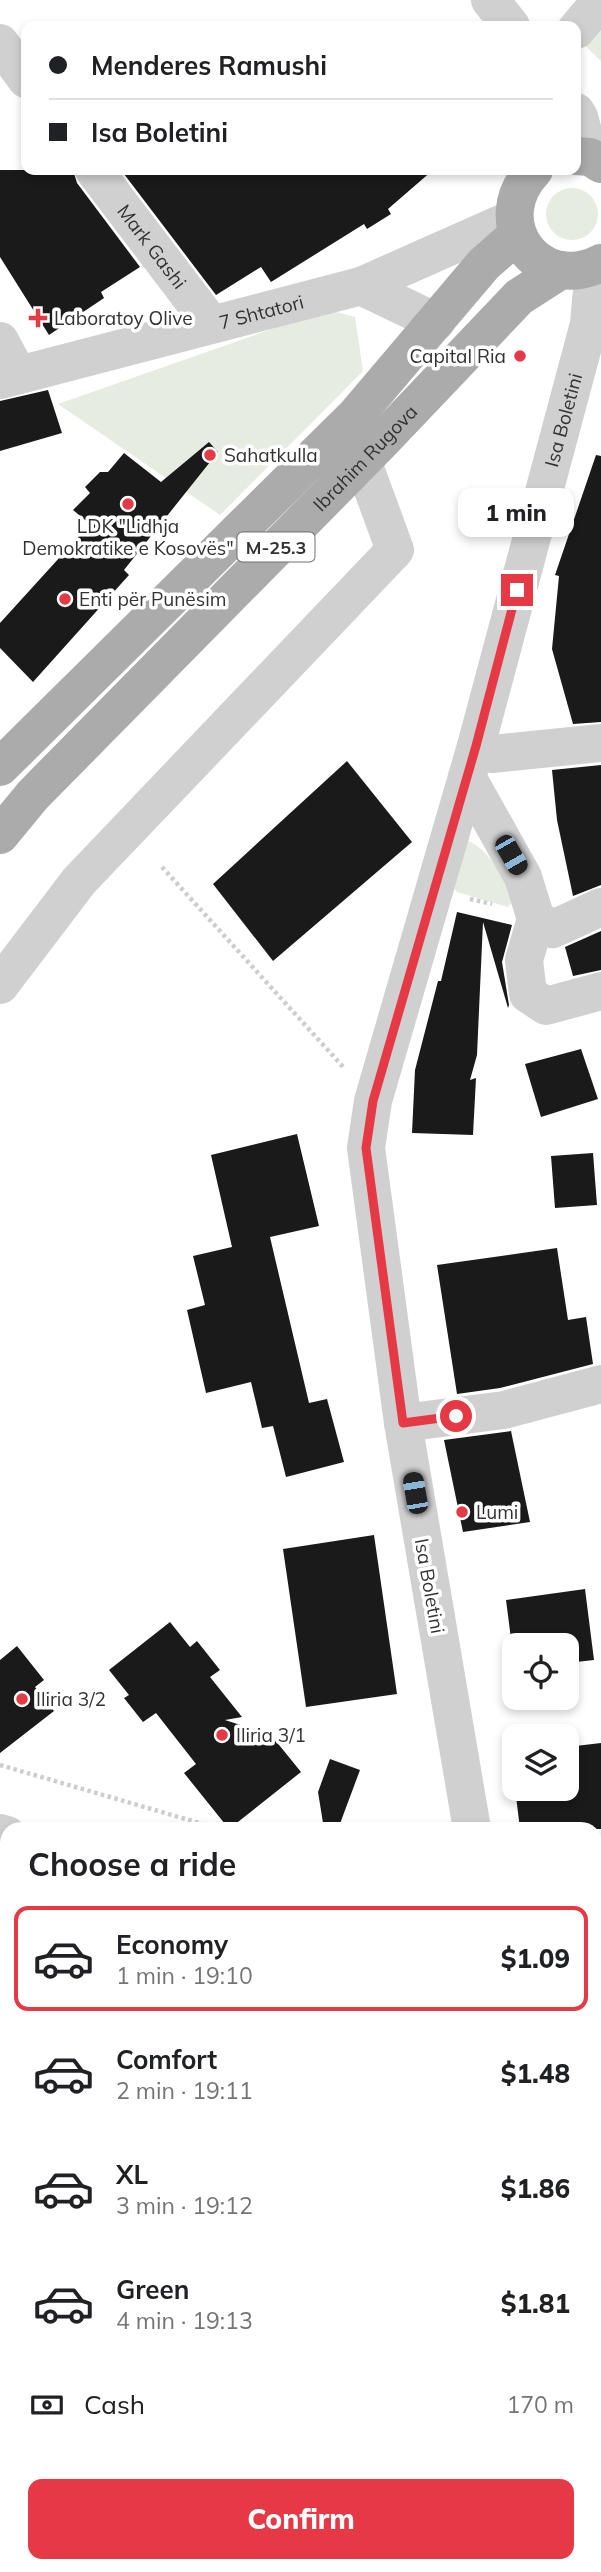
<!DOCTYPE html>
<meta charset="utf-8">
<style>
body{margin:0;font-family:Mulish,sans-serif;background:#f2f2f2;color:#202124;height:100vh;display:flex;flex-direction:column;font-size:26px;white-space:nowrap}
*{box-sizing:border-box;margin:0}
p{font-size:23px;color:#757577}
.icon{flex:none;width:38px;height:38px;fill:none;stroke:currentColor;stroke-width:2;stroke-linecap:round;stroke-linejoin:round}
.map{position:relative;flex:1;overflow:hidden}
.sheet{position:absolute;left:0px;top:1822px;width:602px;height:751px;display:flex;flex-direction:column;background:#fff;border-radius:21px 21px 0 0;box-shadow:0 4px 10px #0003}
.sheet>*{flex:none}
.guide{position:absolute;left:21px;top:21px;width:560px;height:154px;border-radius:14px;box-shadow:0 4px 10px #0003;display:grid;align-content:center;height:154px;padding:0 28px;background:#fff}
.controls{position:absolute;left:502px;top:1633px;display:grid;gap:14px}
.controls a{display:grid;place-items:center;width:77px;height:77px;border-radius:14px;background:#fff;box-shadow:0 4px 10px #0003;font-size:35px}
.end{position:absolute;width:32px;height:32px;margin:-16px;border:9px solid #e63946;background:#fff;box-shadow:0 0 0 4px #fff}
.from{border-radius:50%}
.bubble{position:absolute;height:49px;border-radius:14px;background:#fff;box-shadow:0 4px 10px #0003;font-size:23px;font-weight:800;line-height:49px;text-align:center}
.car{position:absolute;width:21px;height:42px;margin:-21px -10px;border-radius:9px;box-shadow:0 0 5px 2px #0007;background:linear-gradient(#222 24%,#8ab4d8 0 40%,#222 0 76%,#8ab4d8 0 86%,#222 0)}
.guide b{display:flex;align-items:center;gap:24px;height:66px;font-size:26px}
.guide b+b{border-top:2px solid #e0e0e0}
.guide i{width:18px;height:18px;background:#202124}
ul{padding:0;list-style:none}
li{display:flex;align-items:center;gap:21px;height:105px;margin:0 14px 10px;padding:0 14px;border:4px solid transparent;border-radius:14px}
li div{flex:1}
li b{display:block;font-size:26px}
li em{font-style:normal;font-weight:800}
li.active{border-color:#e63946}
li>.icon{width:63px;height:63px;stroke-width:1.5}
h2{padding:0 28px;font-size:32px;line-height:84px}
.pay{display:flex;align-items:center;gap:18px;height:77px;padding:0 28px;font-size:26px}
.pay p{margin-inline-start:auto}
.action{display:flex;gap:14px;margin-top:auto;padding:14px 28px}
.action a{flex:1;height:80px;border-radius:14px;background:#e63946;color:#fff;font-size:28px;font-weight:800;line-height:80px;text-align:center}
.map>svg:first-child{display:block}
.green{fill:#e6ecdf}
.building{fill:#1a1a1a}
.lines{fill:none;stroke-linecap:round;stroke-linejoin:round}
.path{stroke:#cdcdcd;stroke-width:4.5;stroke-dasharray:3.5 3.5;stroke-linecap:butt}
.minor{stroke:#d0d0d0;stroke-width:38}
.major{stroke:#ababab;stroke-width:38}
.route{stroke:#e63946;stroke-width:9}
.poi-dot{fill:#e63946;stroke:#fff;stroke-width:2.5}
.labels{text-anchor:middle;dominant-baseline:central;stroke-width:7;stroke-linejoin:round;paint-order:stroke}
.shield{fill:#fff;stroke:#707070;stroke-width:2}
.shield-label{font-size:18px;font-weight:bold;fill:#333}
.street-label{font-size:19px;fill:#333;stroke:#fff}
.poi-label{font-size:19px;fill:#333;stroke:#fff;text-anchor:start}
</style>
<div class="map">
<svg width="601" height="2572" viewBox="0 0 601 2572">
<rect width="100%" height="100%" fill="#fff"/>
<!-- green -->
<g class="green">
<polygon points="601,8 601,61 576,37"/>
<circle cx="572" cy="214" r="26"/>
<polygon points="336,312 355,317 363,371 220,515 58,404 315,314"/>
<path d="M467,840C491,852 504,876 513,901L508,907L457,892L454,888Z"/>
</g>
<!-- building -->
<g class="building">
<polygon points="0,170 73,170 77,183 140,267 101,292 104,298 49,335 0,257"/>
<polygon points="121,170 433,170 388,209 391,214 367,229 364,224 271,282 261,267 216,295"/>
<polygon points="48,390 62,433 0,451 0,401"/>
<polygon points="209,442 218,452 124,570 129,575 33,682 0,648 0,623 90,524 73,510 90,493 85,487 100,472 108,472 124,453 161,482"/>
<polygon points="596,455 601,456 601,722 573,724 552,649 559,576 555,575"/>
<polygon points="347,761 412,842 273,961 213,884"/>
<polygon points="601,765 601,885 573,896 557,820 552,770"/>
<polygon points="457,912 512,925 502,962 509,1005 508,1008 483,922 477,1055 470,1080 476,1078 473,1135 412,1133 415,1070 438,981 441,981"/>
<polygon points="601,931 601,970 573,976 565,947"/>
<polygon points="581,1049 598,1099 541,1117 525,1064"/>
<polygon points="297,1134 319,1226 270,1237 309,1403 327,1399 344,1462 286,1477 273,1426 262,1428 251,1382 206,1393 187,1310 205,1305 193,1256 232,1247 211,1155"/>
<polygon points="593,1153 597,1205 555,1208 551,1156"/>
<polygon points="557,1248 568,1320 586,1317 593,1364 500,1388 457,1394 437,1265"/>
<polygon points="511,1431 530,1522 463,1532 444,1440"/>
<polygon points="374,1535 397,1694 306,1707 283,1549"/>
<polygon points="585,1589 594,1660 567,1663 567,1645 514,1645 514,1662 506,1600"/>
<polygon points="170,1622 190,1647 197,1641 220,1670 210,1677 242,1717 225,1720 271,1735 301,1772 229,1829 184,1773 196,1764 156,1713 143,1722 124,1698 129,1695 109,1670"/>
<polygon points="17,1646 44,1680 35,1687 54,1711 0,1753 0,1660"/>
<polygon points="601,1743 601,1829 520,1829 515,1788 567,1788 567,1747"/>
<polygon points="330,1759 360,1770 338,1829 324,1829 318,1792"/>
</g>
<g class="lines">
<!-- path -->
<g class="path">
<polyline points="162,867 345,1069"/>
<polyline points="470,899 492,904"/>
<polyline points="0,1765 220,1829"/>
<polyline points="595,2464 601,2501"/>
</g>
<!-- minor -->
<g class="minor">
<polyline points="490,0 511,26"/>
<polyline points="576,30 601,0"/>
<polyline points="0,43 26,79"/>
<polyline points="576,112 579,117 590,157"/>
<path id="s1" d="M94,170L211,324"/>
<polyline points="361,286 514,218"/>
<polyline points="0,341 18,375"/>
<path id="s2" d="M0,380L361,286L436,322"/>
<polyline points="476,746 492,754 601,743"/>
<polyline points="467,777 523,877 536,919 553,929 601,907"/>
<polyline points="536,919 524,960 528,994 546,1006 601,991"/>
<polyline points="0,985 79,881 395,550 362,460"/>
<polyline points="403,1423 504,1410 601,1384"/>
<path id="s3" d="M472,1829L403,1423L366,1148L373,1101L476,746L589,324L592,289L599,264"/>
<polyline points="0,1833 7,1835"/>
<polyline points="595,1911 601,1910"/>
<polyline points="595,2283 601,2282"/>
<polyline points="587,2566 588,2572"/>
</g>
<!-- major -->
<g class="major">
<polyline points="576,156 590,157 601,164"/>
<path d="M534,170C485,221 537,295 601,263"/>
<polyline points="0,767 356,415 484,264 517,235"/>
<path id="s4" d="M0,835L33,795L380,443L519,297L561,270"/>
</g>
</g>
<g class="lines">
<!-- route -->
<polyline class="route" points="456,1416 403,1423 366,1148 373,1101 476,746 517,590"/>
</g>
<!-- markers -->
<g class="poi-dot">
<path d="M34.5 307.5h7v7h7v7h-7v7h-7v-7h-7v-7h7z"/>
<circle cx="520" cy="356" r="7"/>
<circle cx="210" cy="455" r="7"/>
<circle cx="128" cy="504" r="7"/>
<circle cx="65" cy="599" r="7"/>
<circle cx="462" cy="1512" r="7"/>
<circle cx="22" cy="1699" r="7"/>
<circle cx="222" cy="1735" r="7"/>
</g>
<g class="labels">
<!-- shield labels -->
<rect class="shield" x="237.5" y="532.5" width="77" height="29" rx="5"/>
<g class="shield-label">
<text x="276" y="547">M-25.3</text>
</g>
<!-- street labels -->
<g class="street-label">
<text stroke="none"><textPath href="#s1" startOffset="96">Mark Gashi</textPath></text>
<text stroke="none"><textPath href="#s2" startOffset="270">7 Shtatori</textPath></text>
<text stroke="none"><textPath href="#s3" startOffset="1444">Isa Boletini</textPath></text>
<text stroke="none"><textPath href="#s4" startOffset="525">Ibrahim Rugova</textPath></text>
<text transform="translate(430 1586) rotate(80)">Isa Boletini</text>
</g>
<!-- poi labels -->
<g class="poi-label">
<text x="54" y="318">Laboratoy Olive</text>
<text x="506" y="356" text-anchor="end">Capital Ria</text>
<text x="224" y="455">Sahatkulla</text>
<text x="128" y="526" text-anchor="middle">LDK "Lidhja<tspan x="128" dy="22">Demokratike e Kosovës"</tspan></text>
<text x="79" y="599">Enti për Punësim</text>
<text x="476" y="1512">Lumi</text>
<text x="36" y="1699">Iliria 3/2</text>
<text x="236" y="1735">Iliria 3/1</text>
</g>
</g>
</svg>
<div class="controls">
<a><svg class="icon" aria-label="locate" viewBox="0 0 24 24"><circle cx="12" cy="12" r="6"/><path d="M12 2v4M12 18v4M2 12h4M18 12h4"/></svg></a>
<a><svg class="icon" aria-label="layers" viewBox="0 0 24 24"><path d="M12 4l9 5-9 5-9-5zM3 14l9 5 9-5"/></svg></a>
</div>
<i class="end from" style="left:456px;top:1416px"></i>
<i class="end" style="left:517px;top:590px"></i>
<div class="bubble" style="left:458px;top:488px;width:116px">1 min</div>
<i class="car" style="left:511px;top:855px;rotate:150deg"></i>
<i class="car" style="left:415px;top:1493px;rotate:350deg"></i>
<div class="guide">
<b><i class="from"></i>Menderes Ramushi</b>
<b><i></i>Isa Boletini</b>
</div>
<section class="sheet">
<h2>Choose a ride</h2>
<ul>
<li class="active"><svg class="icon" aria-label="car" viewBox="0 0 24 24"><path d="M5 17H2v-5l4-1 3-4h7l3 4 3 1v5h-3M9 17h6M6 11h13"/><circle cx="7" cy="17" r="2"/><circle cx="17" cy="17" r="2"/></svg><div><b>Economy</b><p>1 min · 19:10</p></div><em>$1.09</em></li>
<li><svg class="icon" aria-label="car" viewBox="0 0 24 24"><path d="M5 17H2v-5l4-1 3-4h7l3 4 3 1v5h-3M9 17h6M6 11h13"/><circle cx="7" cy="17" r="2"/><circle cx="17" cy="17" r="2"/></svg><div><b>Comfort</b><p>2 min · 19:11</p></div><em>$1.48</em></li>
<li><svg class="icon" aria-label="car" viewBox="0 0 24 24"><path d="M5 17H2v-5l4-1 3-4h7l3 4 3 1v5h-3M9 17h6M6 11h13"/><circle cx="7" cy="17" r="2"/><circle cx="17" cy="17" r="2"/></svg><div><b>XL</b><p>3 min · 19:12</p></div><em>$1.86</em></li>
<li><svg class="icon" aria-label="car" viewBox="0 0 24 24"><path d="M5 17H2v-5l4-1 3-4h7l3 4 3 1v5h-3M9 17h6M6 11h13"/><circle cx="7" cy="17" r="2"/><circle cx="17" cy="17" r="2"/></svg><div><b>Green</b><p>4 min · 19:13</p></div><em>$1.81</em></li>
</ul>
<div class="pay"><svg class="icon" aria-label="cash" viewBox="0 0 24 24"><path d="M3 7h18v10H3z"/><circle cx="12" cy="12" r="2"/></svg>Cash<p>170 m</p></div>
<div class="action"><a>Confirm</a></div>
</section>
</div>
